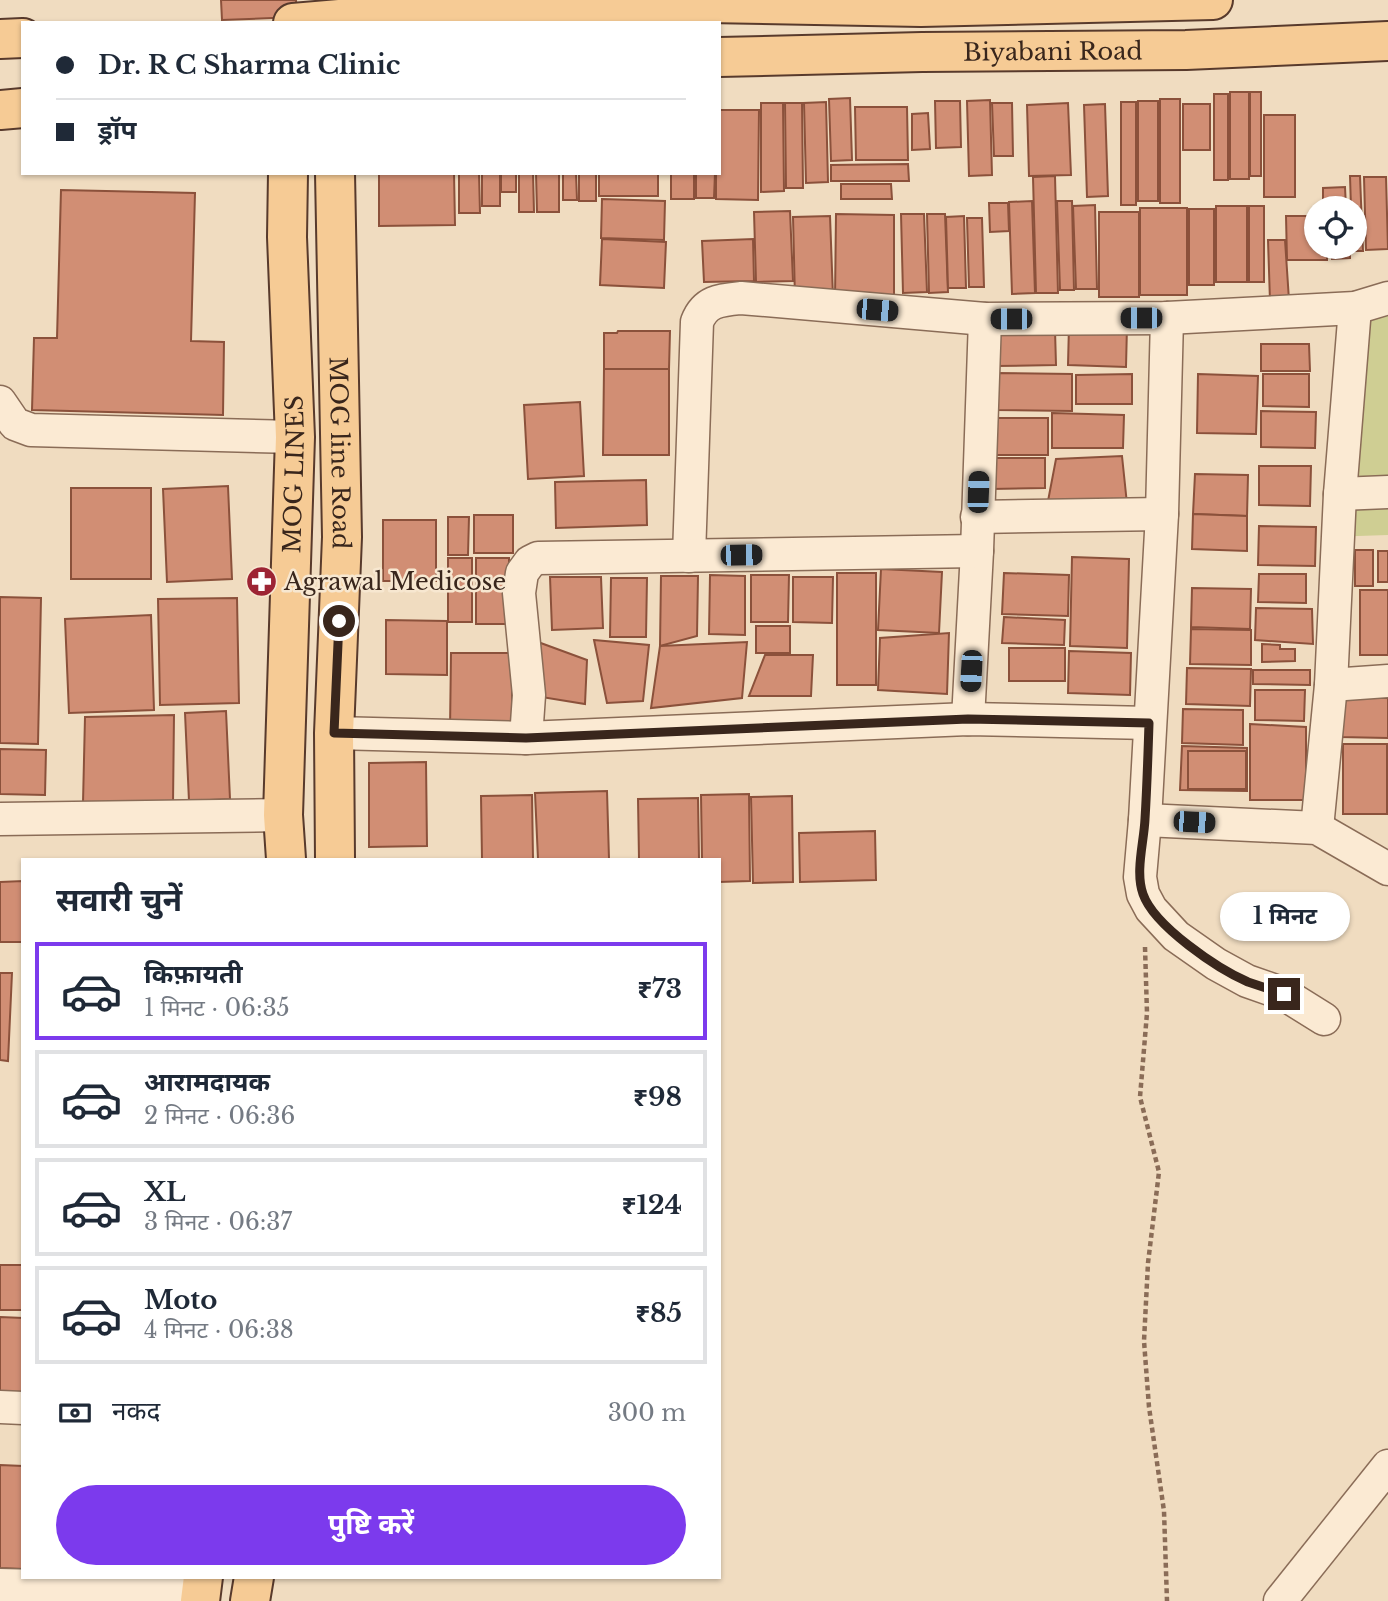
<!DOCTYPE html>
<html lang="hi">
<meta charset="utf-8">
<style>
body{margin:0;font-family:"Libre Baskerville","Noto Sans Devanagari",serif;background:#f6f6f7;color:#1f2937;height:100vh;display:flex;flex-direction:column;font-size:26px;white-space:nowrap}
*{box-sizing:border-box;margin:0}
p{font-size:23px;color:#747a83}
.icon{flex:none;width:38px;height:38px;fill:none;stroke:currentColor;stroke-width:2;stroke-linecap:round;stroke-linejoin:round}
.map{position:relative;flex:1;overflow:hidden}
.details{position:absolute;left:21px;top:858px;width:700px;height:721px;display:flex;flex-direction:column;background:#fff;border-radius:0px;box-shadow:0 2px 5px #0004}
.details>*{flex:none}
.guide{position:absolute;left:21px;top:21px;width:700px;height:154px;border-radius:0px;box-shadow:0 2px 5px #0004;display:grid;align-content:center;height:154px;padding:0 35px;background:#fff}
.buttons{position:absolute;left:1304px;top:196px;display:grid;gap:14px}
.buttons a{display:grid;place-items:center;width:63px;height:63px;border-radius:50%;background:#fff;box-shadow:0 2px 5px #0004;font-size:35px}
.end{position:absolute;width:32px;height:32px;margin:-16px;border:9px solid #39261c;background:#fff;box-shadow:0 0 0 4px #fff}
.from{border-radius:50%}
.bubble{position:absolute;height:49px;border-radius:24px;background:#fff;box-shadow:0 2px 5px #0004;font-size:23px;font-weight:700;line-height:49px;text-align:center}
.car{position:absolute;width:21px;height:42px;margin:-21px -10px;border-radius:9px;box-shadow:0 0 5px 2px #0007;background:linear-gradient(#222 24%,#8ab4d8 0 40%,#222 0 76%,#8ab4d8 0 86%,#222 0)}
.guide b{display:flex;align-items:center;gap:24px;height:66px;font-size:26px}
.guide b+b{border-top:2px solid #e0e1e3}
.guide i{width:18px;height:18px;background:#1f2937}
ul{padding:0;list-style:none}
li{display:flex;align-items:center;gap:21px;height:98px;margin:0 14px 10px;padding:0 21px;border:4px solid #e0e1e3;border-radius:0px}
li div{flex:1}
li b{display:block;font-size:26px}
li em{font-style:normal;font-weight:700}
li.selected{border-color:#7c3aed}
li>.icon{width:63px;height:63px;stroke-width:1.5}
h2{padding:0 35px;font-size:32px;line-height:84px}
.pay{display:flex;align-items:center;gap:18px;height:77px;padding:0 35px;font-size:26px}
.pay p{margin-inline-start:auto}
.primary-button{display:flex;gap:14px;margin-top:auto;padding:14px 35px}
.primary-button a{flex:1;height:80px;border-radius:42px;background:#7c3aed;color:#fff;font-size:28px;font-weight:700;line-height:80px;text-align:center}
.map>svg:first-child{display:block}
.green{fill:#cfce93}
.building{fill:#d18e74;stroke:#8b513b;stroke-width:2}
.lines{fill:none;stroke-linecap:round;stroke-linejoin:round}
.minor-casing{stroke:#8a6c57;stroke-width:35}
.major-casing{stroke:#583a2c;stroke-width:42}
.path{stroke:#8a6c57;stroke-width:4.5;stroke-dasharray:5 3.5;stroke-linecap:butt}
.minor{stroke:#fbead3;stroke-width:32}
.major{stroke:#f6cb95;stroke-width:38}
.route{stroke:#39261c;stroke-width:9}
.labels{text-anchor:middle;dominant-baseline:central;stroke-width:5;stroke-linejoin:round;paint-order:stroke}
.street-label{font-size:24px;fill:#39261c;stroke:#f7e7d0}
.poi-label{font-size:24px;fill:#39261c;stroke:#f7e7d0;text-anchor:start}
</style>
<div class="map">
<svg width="1388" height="1601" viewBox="0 0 1388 1601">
<rect width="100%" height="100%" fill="#f0dcc0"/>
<!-- green -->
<polygon class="green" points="1388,311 1388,535 1328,537 1342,312"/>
<!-- building -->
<g class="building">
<polygon points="221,0 296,0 297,17 222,20"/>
<rect x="1230" y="92" width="19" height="87"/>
<rect x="1250" y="92" width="11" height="84"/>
<rect x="1214" y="94" width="14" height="86"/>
<polygon points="850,98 852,160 831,161 829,99"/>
<rect x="1160" y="99" width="20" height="104"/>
<polygon points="990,100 992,175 969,176 967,101"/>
<polygon points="935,101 960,101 961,147 936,148"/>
<rect x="1138" y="101" width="20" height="100"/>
<polygon points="826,102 828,182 806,183 804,103"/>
<rect x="1121" y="102" width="15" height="103"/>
<polygon points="761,103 783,103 784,191 761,192"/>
<polygon points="785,103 802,103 803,188 786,188"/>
<polygon points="992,103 1012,103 1013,156 994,156"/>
<polygon points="1068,103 1071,175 1029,176 1027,105"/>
<polygon points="1105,104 1108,196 1087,197 1084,105"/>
<rect x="1183" y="104" width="27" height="46"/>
<polygon points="855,107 907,107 908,160 856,160"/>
<polygon points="719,110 759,110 758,200 716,199 716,173 719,173"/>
<polygon points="928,113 930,149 912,150 912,114"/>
<rect x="1264" y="115" width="31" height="82"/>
<polygon points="908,164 909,181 831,181 831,165"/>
<polygon points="379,173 454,173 455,225 379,226"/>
<polygon points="459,173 479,173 480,213 459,213"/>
<rect x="482" y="173" width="18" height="33"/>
<rect x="501" y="173" width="15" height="19"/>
<polygon points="519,173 533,173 534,212 519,212"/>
<polygon points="536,173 559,173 559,212 537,212"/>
<polygon points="563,173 576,173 577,200 563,200"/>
<rect x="579" y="173" width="17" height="28"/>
<rect x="599" y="173" width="59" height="23"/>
<rect x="671" y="173" width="23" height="26"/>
<polygon points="696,173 715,173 714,198 696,198"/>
<polygon points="1055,176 1058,293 1036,293 1033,177"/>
<polygon points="1350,176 1360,176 1363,251 1352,251 1352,247 1354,247 1354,208 1351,208"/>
<polygon points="1364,177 1386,177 1388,249 1366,250"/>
<polygon points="841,184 891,184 892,199 841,199"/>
<polygon points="1345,187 1346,208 1323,208 1323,188"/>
<polygon points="61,190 195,193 191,341 224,342 223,415 32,410 34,338 57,338"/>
<polygon points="602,199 665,201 664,240 601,238"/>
<polygon points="1032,201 1035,293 1012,294 1009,202"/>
<polygon points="1057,201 1072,201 1074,290 1060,290"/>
<polygon points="989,203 1008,203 1009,231 990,232"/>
<polygon points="1095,205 1097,289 1076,289 1073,206"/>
<rect x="1216" y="206" width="31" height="76"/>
<rect x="1249" y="206" width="15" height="76"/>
<rect x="1140" y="208" width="47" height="87"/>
<rect x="1189" y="209" width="25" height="76"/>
<polygon points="790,211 793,281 756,282 754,212"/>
<rect x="1099" y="212" width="40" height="85"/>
<polygon points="836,214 894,215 894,301 835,300"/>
<polygon points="901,214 924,214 927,292 903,293"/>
<polygon points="927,214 945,214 948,292 929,293"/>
<polygon points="830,216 833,297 795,299 793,217"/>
<polygon points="964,216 966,288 948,288 946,217"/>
<polygon points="1286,216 1316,216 1316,247 1327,247 1327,260 1287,260"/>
<polygon points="967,218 982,218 984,287 969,287"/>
<polygon points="602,239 666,242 664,288 600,285"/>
<polygon points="753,239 754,281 704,282 702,241"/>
<polygon points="1268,240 1285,240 1289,300 1270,301"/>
<polygon points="1331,247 1350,247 1350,258 1332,259"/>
<polygon points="1069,325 1127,326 1126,367 1068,365"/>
<polygon points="1055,330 1056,365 996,366 995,331"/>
<polygon points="618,331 670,331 669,369 604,369 604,333 617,333"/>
<polygon points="1261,344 1309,344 1310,371 1261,371"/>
<polygon points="604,369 669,369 669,455 603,455"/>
<polygon points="996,373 1072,374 1072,411 995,410"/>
<polygon points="1132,374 1132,404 1076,404 1076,375"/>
<polygon points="1198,374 1258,376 1256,434 1197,433"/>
<polygon points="1263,374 1309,374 1309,407 1263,406"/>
<polygon points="580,402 584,476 528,479 524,405"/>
<polygon points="1261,411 1316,412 1315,448 1261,447"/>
<polygon points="1052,413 1124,415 1123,448 1052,448"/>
<polygon points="992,418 1048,418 1048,455 993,455"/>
<polygon points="1122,456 1127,504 1048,501 1056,459"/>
<polygon points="991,458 1045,458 1045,488 991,489"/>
<polygon points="1259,466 1311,466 1310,506 1259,505"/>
<polygon points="1195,474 1248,475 1247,516 1193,514"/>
<polygon points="646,480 647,525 556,528 555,482"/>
<polygon points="228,486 232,579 167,582 163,489"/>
<rect x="71" y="488" width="80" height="91"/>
<polygon points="1193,514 1247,516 1247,551 1192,549"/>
<rect x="474" y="515" width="39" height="38"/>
<polygon points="448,517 469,517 468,555 448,555"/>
<rect x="383" y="520" width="53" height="61"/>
<polygon points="1259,526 1316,527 1315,566 1258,565"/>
<rect x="1355" y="550" width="18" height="36"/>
<rect x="1378" y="551" width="10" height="31"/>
<polygon points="1072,557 1129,559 1127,648 1070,646"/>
<rect x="448" y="558" width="24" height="64"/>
<rect x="476" y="558" width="33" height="66"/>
<polygon points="881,569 942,572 939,633 878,630"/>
<rect x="837" y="573" width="39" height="112"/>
<polygon points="1004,573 1069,575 1068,616 1002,614"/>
<polygon points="1259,574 1306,574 1306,603 1258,602"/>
<polygon points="710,575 745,576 745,635 709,634"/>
<polygon points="751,575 789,575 788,622 751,622"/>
<polygon points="661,576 698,576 697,636 660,646"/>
<polygon points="550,577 601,577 603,628 552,630"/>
<polygon points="793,577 833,577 832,623 793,622"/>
<polygon points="611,578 647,578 646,637 610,637"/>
<polygon points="1192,588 1251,589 1250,629 1191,627"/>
<rect x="1360" y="590" width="28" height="65"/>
<polygon points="0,597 41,598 38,744 0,743"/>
<polygon points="237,598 239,703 160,705 158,599"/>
<polygon points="1256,608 1312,609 1313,644 1255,640"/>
<polygon points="151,615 154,710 69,713 65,619"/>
<polygon points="1004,617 1065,620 1064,645 1002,643"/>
<polygon points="386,620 447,621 447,675 386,674"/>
<rect x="756" y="626" width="34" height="27"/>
<polygon points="1191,629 1251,630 1251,665 1190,664"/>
<polygon points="949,633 947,694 878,690 880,638"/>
<polygon points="594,640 649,645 643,701 607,703"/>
<polygon points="538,642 587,660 585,704 529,695"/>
<polygon points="747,642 742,698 651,708 660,646"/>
<polygon points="1262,644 1280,645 1280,649 1295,649 1295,661 1262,662"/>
<rect x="1009" y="648" width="56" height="33"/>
<polygon points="1069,651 1131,653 1130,695 1068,693"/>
<polygon points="451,653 512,653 512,730 450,730"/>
<polygon points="765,655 813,655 811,696 749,696"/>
<polygon points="1187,668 1251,669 1250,706 1186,704"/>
<polygon points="1253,670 1310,670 1310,685 1253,684"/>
<polygon points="1255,690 1305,690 1304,721 1255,720"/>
<polygon points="1348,697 1388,698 1388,738 1340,737 1342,709"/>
<polygon points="1183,709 1243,710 1243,745 1182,743"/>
<polygon points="226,711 230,799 189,801 185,713"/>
<polygon points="174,715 173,804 83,803 85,717"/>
<polygon points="1250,724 1306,727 1306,800 1250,800"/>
<rect x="1343" y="744" width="44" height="70"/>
<polygon points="1182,746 1247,748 1247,791 1180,790"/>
<polygon points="0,749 46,750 45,795 0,794"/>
<rect x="1188" y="751" width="58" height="38"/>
<polygon points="426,762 427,846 369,847 369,763"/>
<polygon points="607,791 609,859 538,859 535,793"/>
<polygon points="749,794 750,881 719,882 719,859 702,859 701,795"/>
<polygon points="532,795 533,859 482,859 481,796"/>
<polygon points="792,796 793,882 753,883 751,797"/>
<polygon points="698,798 699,859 639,859 638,799"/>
<polygon points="875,831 876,880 800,882 799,833"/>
<polygon points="23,881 23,942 0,942 0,882"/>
<polygon points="0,973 12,973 8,1061 0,1060"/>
<rect x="0" y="1265" width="23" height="45"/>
<polygon points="0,1317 23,1318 23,1403 0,1402"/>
<polygon points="0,1465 23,1466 23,1569 0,1568"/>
</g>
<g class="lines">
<defs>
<g id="minor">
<polyline points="1167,318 1162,514 1145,820 1140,877 1143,894 1151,909 1176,936 1216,964 1247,981 1284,994 1324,1019"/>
<polyline points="0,402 15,424 31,430 295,437"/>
<polyline points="1340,494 1388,492"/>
<polyline points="977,517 1162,514"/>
<path d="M689,556L697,322C705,301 720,300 741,298L985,319L1167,318L1355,308L1388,298"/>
<polyline points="1331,685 1388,681"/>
<polyline points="968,719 977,551 985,319"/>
<polyline points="334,733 526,738 968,719 1149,723"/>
<polyline points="526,738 529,695 519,593 522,573 530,562 538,558 977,551"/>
<polyline points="0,819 283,815"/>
<polyline points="1145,820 1317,828 1388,869"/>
<polyline points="1317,828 1331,685 1340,494 1355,308"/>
<polyline points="0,1407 23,1408"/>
<polyline points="0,1585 202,1590"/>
<polyline points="1280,1601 1388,1466"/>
</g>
<g id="major">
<polyline points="293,23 385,15 675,12 707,3 921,7 1213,0"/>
<polyline points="0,39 23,38"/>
<path id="s1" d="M719,57L922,52L1186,50L1388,41"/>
<polyline points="0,110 23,108"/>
<path id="s2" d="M335,173L342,537L334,733L335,859"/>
<path id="s3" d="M286,859L283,815L295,437L287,237L288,173"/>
<polyline points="200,1601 203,1577"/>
<polyline points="250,1601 254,1577"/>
</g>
</defs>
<!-- minor casing -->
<use href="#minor" class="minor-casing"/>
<!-- major casing -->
<use href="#major" class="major-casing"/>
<!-- path -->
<polyline class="path" points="1145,947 1147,1013 1140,1097 1159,1172 1148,1263 1144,1341 1149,1407 1164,1511 1167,1601"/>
<!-- minor -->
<use href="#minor" class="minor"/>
<!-- major -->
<use href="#major" class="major"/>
</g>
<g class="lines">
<!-- route -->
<path class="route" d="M339,621L334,733L526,738L968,719L1149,723C1148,755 1147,787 1145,819C1144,842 1135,872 1143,894C1154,926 1218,969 1248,982C1260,986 1272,990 1284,994"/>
</g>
<!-- icons -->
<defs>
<symbol id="pharmacy-disc" viewBox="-11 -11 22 22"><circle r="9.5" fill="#9d2434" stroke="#f7e7d0"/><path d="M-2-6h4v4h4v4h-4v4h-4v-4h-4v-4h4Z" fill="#fff"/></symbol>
</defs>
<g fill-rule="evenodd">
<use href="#pharmacy-disc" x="244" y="564" width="35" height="35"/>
</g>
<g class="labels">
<!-- street labels -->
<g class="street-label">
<text stroke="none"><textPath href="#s1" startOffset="334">Biyabani Road</textPath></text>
<text stroke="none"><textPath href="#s2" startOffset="280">MOG line Road</textPath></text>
<text stroke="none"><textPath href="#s3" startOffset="385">MOG LINES</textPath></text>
</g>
<!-- poi labels -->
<g class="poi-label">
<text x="284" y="581">Agrawal Medicose</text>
</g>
</g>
</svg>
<div class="buttons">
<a><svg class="icon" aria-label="locate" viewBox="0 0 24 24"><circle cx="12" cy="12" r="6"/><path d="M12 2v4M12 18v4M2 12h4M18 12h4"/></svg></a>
</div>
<i class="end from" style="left:339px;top:621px"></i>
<i class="end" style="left:1284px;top:994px"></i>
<div class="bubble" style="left:1220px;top:892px;width:130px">1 मिनट</div>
<i class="car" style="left:877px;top:310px;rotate:95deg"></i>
<i class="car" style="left:1141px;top:318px;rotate:270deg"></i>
<i class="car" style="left:1011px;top:319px;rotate:270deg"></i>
<i class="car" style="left:978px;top:492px;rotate:2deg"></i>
<i class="car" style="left:741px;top:555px;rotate:89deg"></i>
<i class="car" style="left:971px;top:671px;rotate:183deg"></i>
<i class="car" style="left:1194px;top:822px;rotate:93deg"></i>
<div class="guide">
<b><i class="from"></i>Dr. R C Sharma Clinic</b>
<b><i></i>ड्रॉप</b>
</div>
<section class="details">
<h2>सवारी चुनें</h2>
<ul>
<li class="selected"><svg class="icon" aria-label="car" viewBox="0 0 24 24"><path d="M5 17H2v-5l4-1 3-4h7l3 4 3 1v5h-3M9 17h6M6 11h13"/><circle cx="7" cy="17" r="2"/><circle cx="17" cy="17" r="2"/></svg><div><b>किफ़ायती</b><p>1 मिनट · 06:35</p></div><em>₹73</em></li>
<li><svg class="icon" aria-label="car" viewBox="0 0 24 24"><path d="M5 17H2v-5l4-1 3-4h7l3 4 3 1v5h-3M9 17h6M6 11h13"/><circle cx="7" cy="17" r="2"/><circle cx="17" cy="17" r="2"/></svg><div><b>आरामदायक</b><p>2 मिनट · 06:36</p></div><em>₹98</em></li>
<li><svg class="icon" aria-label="car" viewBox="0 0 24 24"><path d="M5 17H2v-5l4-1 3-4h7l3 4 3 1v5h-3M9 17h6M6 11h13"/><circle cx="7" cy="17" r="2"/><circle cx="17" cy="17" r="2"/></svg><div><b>XL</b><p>3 मिनट · 06:37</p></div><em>₹124</em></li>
<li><svg class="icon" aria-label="car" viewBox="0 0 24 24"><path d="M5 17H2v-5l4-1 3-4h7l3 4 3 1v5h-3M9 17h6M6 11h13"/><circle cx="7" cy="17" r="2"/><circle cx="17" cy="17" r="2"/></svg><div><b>Moto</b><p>4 मिनट · 06:38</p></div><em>₹85</em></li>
</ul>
<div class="pay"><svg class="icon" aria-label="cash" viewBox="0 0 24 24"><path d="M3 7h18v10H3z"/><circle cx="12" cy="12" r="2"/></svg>नकद<p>300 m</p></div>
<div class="primary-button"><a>पुष्टि करें</a></div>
</section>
</div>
